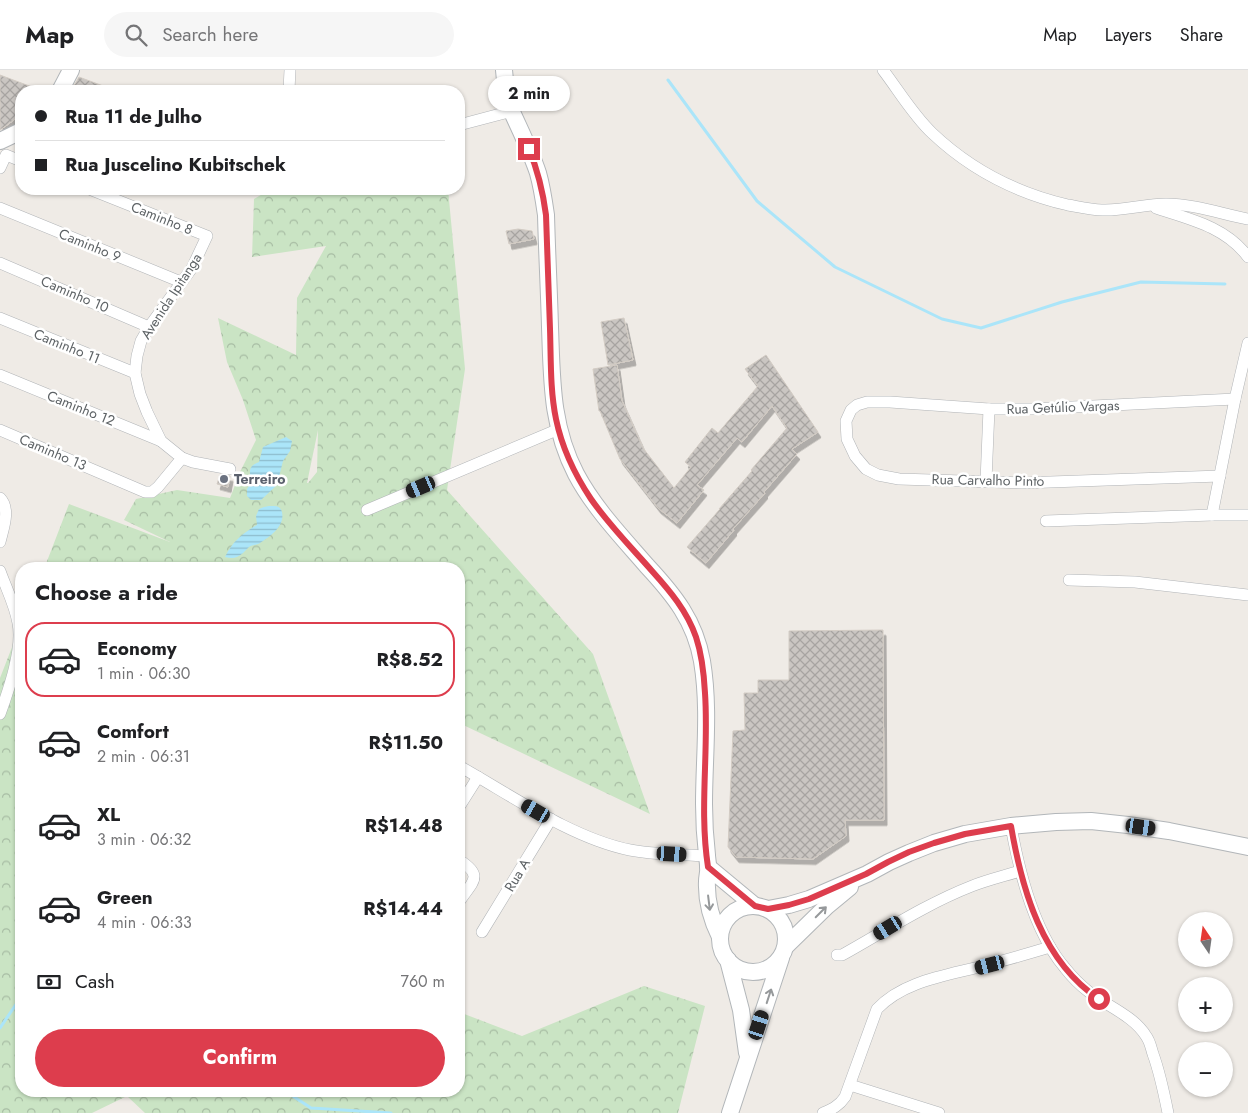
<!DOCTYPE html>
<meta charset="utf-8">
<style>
body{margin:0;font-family:Jost,sans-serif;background:#f6f6f6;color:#202124;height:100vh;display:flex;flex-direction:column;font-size:19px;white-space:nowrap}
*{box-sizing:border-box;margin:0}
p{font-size:16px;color:#757577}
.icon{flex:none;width:28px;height:28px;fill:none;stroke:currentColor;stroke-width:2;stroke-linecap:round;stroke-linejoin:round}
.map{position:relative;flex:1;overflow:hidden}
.details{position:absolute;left:15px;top:492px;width:450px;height:535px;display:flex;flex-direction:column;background:#fff;border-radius:20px;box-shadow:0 1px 4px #0004}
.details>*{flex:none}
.guide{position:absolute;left:15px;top:15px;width:450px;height:110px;border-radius:20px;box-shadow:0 1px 4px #0004;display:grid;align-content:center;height:110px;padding:0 20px;background:#fff}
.needle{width:32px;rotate:347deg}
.controls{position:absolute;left:1178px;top:842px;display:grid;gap:10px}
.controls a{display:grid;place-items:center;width:55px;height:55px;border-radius:50%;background:#fff;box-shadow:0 1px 4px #0004;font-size:25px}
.end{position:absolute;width:22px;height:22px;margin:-11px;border:6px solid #dd3d4d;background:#fff;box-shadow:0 0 0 2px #fff}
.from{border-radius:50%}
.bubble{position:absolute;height:35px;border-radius:18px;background:#fff;box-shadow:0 1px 4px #0004;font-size:16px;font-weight:700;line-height:35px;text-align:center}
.car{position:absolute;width:15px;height:30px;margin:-15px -8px;border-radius:6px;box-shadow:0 0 4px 1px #0007;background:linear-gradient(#222 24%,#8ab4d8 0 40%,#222 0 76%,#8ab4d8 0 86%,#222 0)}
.guide b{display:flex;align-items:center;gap:18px;height:48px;font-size:19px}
.guide b+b{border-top:1px solid #e0e0e0}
.guide i{width:12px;height:12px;background:#202124}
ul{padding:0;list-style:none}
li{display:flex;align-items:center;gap:15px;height:75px;margin:0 10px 8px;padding:0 10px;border:2px solid transparent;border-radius:20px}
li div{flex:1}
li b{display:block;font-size:19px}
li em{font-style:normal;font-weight:700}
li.active{border-color:#dd3d4d}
li>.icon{width:45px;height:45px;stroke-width:1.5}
h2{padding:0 20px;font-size:22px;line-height:60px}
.pay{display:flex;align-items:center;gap:12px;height:55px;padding:0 20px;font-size:19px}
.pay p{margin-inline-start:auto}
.button{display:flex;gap:10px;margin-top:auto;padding:10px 20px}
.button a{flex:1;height:58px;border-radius:30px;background:#dd3d4d;color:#fff;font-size:20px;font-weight:700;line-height:58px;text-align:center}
header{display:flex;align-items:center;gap:30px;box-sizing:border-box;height:70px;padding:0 25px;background:#fff;border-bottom:1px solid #e0e0e0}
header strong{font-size:24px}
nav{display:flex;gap:28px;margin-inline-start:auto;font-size:18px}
.search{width:350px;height:45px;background:#f6f6f6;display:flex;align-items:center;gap:12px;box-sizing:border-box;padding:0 18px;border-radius:28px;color:#757577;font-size:19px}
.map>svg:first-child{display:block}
.forest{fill:url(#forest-crowns);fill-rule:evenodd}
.water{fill:url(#water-rules)}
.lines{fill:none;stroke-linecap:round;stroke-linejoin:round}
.stream{stroke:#abe5f9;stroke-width:3}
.building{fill:url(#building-cross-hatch);stroke:#d3ccc4;filter:url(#shadow)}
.minor-casing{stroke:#b1b4b7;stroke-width:12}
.secondary-casing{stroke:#b2b6b9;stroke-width:18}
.minor{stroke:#fff;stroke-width:11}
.secondary{stroke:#fff;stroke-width:16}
.oneway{stroke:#96999b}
.route{stroke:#dd3d4d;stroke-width:6}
.worship-dot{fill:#6b7280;stroke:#fff;stroke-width:2}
.labels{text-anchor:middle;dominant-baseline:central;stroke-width:5;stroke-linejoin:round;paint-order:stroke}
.street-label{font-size:14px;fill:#5d6265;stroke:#fff}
.worship-label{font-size:14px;font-weight:bold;fill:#5b616d;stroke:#fff;text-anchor:start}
</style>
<header>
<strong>Map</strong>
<div class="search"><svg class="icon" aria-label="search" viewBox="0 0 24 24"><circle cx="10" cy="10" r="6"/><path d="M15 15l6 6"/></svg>Search here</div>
<nav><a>Map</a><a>Layers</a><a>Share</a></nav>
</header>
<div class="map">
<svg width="1248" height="1043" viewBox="0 0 1248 1043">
<defs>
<pattern id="forest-crowns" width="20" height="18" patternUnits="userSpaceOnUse" patternTransform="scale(1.25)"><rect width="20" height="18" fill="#cae4c4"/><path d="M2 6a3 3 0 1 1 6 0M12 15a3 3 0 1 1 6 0" fill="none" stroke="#a7bca3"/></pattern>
<pattern id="water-rules" width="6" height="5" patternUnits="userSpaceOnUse" patternTransform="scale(1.25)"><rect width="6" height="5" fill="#abe5f9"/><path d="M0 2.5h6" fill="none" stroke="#8ebdcd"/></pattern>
<pattern id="building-cross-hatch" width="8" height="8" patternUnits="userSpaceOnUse" patternTransform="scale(1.25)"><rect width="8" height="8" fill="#cac6c2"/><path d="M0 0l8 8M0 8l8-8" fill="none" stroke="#a7a4a1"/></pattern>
<filter id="shadow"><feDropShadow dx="3" dy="5.5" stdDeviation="0" flood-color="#0004"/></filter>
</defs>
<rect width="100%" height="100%" fill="#efebe6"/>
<!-- forest -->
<g class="forest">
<path d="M271,119H448L465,299L447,420L593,584L650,744L459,653V499H44L69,434L170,472L124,450L136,429L177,420L230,428L241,400L256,370L243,330L227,292L218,248L296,285L297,228L326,176L252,187L254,129ZM318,360L317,402L308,413H307Z"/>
<polygon points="21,554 21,1021 459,1021 459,942 522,966 644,916 705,936 678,1043 145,1043 127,1026 92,1043 0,1043 0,608"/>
</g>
<!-- water -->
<g class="water">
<path d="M286,367L292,371L290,381L283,391L277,415L261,430H251L247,426V419C256,408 242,398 259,392L263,377Z"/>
<path d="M269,436C275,436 280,435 282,442C285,456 271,466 260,473C257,475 252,475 249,477C247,479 245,481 243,483C237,488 233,489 225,487C232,472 243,463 257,455L256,446L259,439L264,437Z"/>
</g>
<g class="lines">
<!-- stream -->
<g class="stream">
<polyline points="668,10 757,131 835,197 942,249 981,258 1062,232 1141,212 1225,214"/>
<polyline points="0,958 21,927"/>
<polyline points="285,1021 311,1038 391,1043"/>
</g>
</g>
<!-- building -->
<g class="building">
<polygon points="0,5 40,20 21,21 21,42 14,50 0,60"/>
<polygon points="79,7 114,20 114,21 71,21"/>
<polygon points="518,159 532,161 534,169 509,174 506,161"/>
<polygon points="624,248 633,290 608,295 601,252"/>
<polygon points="766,285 818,362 792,379 797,384 764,422 765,423 733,459 734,460 706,493 687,477 720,439 719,439 752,401 751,400 787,358 772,336 742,372 737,368 697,415 704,420 677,453 658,438 620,389 600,341 599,341 593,299 617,295 622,331 643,378 674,418 691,397 685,392 712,358 718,363 758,316 745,299"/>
<polygon points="220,405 230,406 228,417 217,414"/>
<polygon points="883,560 884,750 845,750 846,766 813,789 736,787 728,777 733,661 745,660 744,623 758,623 758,610 789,610 789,561"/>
</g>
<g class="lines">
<defs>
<g id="minor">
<path d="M883,0C899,21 913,45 932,63C971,100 1016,123 1068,135C1079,137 1091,140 1102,140C1123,141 1145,134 1166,134C1193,134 1222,144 1248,149"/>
<polyline points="289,20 290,0"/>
<polyline points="459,55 512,41"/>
<polyline points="0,98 6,85 21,91"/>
<polyline points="0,138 181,212"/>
<path d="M1156,138C1190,149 1226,157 1248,187"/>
<polyline points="0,193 149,257"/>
<polyline points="0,248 135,303"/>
<polyline points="0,305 161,371"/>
<polyline points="0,360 145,422 152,422 158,417 182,388 161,371 147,342 140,324 135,303 137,286 141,271 149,257 192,198 207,166 89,119"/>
<polyline points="182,388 193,392 230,399"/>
<polyline points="1220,406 1022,413 899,409 878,405 866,399 855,386 847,369 846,351 851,340 857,335 867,332 890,332 989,339 1032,339 1235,329"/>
<polyline points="986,411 989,339"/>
<path d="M0,428C11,439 3,459 0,472"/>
<polyline points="367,440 559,359"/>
<polyline points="1212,445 1235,329 1248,273"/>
<polyline points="1046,451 1212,445 1248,445"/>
<path d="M0,501C6,518 15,535 18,553C23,579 9,619 0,644"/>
<polyline points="1069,510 1135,512 1248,525"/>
<path d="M459,696C511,725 571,768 630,780C655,785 681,784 707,786"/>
<polyline points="459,737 478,707"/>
<path d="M1011,756C1019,801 1035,863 1065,898C1072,907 1080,915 1089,922C1107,936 1134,946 1146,966C1150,971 1151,978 1153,984C1160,1003 1164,1023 1168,1043"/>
<path d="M459,790C485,806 472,812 459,832"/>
<polyline points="482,862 551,749"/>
<path d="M837,885H842C885,861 926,834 972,816C987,810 1004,806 1020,801"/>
<polyline points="850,1015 939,1043"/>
<path d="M823,1043C832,1039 839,1036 845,1027L877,939C905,909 952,905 990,894C1010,889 1030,883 1050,877"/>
</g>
<g id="secondary">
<path d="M504,0C505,14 507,29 512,42C521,62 531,82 538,103C542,117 544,131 546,145C547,183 549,220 550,257C552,310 551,356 576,404C594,438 622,467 647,496C674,525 695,551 702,591C710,639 704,687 704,734C704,751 705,768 707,785C707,788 708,792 708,796C709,801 707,806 707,811C706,832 711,849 720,867"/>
<polyline points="60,21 71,0"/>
<polyline points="0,71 21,61"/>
<polyline points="708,797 755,836"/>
<circle cx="753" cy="869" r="33"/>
<polyline points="768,839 789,835 809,829 867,804 889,792 909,783 934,773 965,764 1011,756 1056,752 1091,751 1128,755 1169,761 1248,777"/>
<polyline points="786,876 827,836 850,817"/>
<polyline points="728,890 741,940 747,983"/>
<polyline points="730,1043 781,888"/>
</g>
</defs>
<!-- minor casing -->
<use href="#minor" class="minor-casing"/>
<!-- secondary casing -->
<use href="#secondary" class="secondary-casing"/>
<!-- minor -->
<use href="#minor" class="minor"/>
<!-- secondary -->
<use href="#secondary" class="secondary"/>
</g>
<!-- one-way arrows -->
<defs><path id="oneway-shaft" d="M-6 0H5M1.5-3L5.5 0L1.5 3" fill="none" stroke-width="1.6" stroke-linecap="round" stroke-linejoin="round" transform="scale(1.25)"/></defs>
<g class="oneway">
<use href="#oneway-shaft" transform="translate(709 833) rotate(83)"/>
<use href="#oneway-shaft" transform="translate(821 842) rotate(-45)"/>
<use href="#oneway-shaft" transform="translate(769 926) rotate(-72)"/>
</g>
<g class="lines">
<!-- route -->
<path class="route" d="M529,79C538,101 543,122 546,145C547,183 549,221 550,259C551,289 550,320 556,349C562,378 575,405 591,429C609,455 632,478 652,501C670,521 687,541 696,567C702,585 704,604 705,623C709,681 699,739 708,797L755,836L768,839L789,835L809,829L866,804L888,792L909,782L934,773L965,764L1011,756C1022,820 1042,891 1099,929"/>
</g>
<!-- markers -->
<circle class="worship-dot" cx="224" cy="409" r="5"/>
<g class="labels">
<!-- street labels -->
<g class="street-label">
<text transform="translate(162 148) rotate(22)">Caminho 8</text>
<text transform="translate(90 175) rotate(22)">Caminho 9</text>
<text transform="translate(75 224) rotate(23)">Caminho 10</text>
<text transform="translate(171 226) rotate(-57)">Avenida Ipitanga</text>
<text transform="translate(67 276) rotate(22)">Caminho 11</text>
<text transform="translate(1063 337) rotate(-2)">Rua Getúlio Vargas</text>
<text transform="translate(81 338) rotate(22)">Caminho 12</text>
<text transform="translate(53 382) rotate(23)">Caminho 13</text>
<text transform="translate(988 410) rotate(1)">Rua Carvalho Pinto</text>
<text transform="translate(517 805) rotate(-59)">Rua A</text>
</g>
<!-- worship labels -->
<g class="worship-label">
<text x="234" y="409">Terreiro</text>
</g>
</g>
</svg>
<div class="controls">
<a><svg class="needle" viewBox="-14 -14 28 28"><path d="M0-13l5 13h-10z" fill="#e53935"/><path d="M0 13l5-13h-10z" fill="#757577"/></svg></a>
<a>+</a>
<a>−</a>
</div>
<i class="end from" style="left:1099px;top:929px"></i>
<i class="end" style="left:529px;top:79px"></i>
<div class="bubble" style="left:488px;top:6px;width:82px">2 min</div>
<i class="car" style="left:421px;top:417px;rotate:247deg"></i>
<i class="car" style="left:536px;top:741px;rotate:300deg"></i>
<i class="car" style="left:1141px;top:757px;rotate:98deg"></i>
<i class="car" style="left:672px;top:784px;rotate:93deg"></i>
<i class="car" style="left:888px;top:858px;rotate:239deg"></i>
<i class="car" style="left:990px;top:895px;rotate:256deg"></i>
<i class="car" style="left:759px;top:955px;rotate:18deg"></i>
<div class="guide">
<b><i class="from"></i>Rua 11 de Julho</b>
<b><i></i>Rua Juscelino Kubitschek</b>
</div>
<section class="details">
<h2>Choose a ride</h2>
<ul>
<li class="active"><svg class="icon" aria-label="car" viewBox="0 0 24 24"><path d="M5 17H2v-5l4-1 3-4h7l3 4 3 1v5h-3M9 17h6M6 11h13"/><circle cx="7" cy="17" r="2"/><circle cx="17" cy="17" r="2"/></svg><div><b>Economy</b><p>1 min · 06:30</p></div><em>R$8.52</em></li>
<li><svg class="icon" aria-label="car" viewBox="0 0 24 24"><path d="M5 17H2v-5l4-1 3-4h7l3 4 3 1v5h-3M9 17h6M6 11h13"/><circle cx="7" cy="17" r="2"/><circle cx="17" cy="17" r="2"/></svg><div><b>Comfort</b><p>2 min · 06:31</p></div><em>R$11.50</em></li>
<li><svg class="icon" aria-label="car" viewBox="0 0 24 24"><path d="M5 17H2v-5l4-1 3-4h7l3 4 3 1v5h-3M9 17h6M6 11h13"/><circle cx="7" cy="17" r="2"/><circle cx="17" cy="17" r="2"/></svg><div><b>XL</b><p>3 min · 06:32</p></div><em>R$14.48</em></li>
<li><svg class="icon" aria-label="car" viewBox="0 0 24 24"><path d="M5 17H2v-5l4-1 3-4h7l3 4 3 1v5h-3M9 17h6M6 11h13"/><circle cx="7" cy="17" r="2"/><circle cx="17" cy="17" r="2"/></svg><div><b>Green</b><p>4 min · 06:33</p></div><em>R$14.44</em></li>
</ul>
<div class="pay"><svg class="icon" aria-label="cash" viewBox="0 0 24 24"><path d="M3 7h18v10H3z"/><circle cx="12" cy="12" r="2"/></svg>Cash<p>760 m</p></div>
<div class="button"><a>Confirm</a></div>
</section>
</div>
